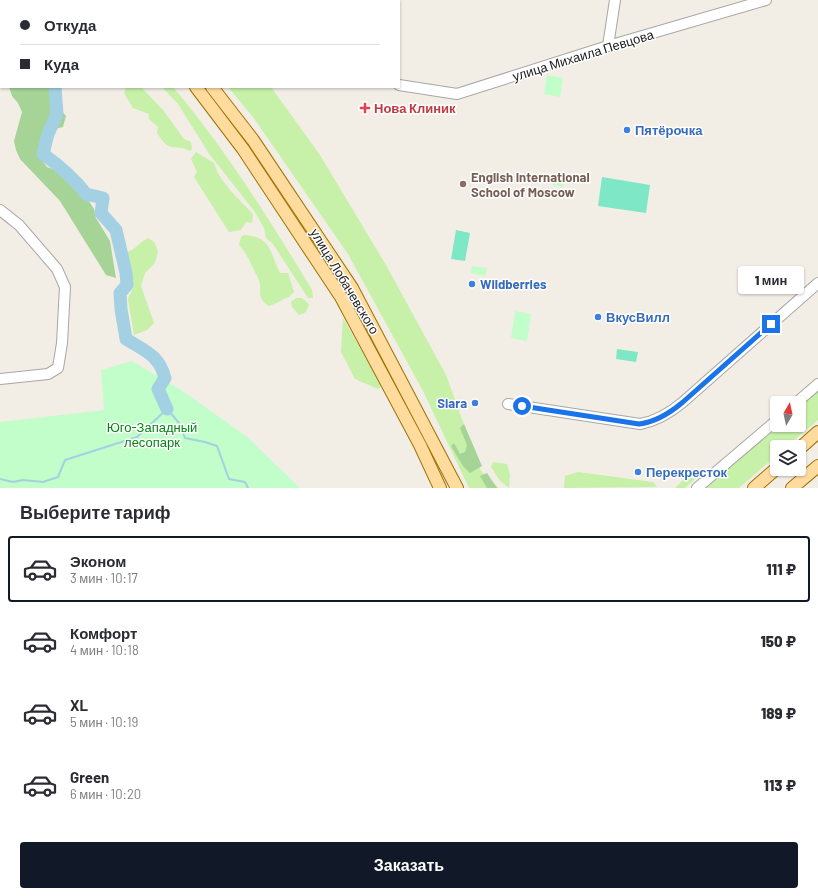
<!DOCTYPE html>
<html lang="ru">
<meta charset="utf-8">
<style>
body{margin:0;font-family:Barlow,sans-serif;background:#f7f7f7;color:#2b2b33;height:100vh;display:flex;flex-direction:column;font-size:15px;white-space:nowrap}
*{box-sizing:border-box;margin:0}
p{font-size:13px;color:#7c7c81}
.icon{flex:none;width:22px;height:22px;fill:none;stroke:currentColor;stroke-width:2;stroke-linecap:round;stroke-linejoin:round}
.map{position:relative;height:488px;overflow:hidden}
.panel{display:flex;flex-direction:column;background:#fff;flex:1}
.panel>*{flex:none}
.banner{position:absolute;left:0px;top:0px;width:400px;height:88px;box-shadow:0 1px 3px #0004;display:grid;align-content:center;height:88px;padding:0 20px;background:#fff}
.needle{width:26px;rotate:9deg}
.buttons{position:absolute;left:770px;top:396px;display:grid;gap:8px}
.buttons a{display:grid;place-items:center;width:36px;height:36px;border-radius:4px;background:#fff;box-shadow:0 1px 3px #0004;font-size:20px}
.end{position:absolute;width:18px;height:18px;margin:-9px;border:5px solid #1a73e8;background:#fff;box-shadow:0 0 0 2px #fff}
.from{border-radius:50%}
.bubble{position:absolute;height:28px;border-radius:4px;background:#fff;box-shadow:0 1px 3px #0004;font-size:13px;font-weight:800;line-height:28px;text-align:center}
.banner b{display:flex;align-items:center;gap:14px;height:38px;font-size:15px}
.banner b+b{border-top:1px solid #e1e1e2}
.banner i{width:10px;height:10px;background:#2b2b33}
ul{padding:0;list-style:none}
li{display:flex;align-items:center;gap:12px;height:66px;margin:0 8px 6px;padding:0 12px;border:2px solid transparent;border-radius:4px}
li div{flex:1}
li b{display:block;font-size:15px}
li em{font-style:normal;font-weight:800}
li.active{border-color:#111827}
li>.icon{width:36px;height:36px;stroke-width:1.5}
h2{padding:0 20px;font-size:18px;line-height:48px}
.primary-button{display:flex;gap:8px;margin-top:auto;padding:8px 20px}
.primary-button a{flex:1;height:46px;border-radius:4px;background:#111827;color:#fff;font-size:16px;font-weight:800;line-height:46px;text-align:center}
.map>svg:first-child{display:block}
.grass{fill:#c7f0a8}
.forest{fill:#a6d497}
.park{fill:#c1fec9}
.pitch{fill:#7ee7c5}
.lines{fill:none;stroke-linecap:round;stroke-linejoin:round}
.stream{stroke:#a3d1e3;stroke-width:2}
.river{stroke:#a3d1e3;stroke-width:13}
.minor-casing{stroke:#a7a7a7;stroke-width:12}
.major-casing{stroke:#9d7200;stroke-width:14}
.minor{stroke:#fff;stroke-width:10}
.major{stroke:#ffdb9e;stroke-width:12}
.route{stroke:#1a73e8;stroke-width:5}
.health-dot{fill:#e0444e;stroke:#fff;stroke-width:1.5}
.shop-dot{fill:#3f7fe0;stroke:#fff;stroke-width:1.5}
.education-dot{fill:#8d6e63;stroke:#fff;stroke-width:1.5}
.labels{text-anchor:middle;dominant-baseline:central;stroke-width:3;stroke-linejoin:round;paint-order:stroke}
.street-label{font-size:13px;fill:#202020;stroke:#fff}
.health-label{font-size:13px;font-weight:bold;fill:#be3a42;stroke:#fff;text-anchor:start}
.shop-label{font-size:13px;font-weight:bold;fill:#366cbe;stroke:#fff;text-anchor:start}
.education-label{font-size:13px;font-weight:bold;fill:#785e54;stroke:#fff;text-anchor:start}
.park-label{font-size:13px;fill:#038515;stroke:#fff}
</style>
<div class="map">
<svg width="818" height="488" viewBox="0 0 818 488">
<rect width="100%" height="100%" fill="#f2eee6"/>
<!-- grass -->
<g class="grass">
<path d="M126,87H141L163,110L184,139L191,142L192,149L190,151C172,142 172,156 157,133L158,127L148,118L149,114L133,108L124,93Z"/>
<path d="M162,87H173C226,150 270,220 312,290L313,298H308L273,244L266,238L264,228L255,212L210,155L178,104Z"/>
<polygon points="228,87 271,87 320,155 386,265 446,375 481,471 499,488 469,488 423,391 348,254 253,117"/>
<path d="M196,152L214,163C220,183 239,199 253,214L252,223L246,222L241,230L229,232L194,177L197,172L191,159Z"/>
<path d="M244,235C272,237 269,251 280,273H288L294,292L289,297C281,299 277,304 269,306C254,296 264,290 258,278C252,267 247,253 239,245L241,237Z"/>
<path d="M148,238L154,242L158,251L155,263L145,273L141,286L154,323L147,330L134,335L128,299L133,288L127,252C135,250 140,242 148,238Z"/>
<polygon points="296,298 302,298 309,304 306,312 299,315 292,307 291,302"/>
<polygon points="343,318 381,385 380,388 378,389 355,379 341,352"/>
<polygon points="818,388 818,420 786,447 777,447 777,455 739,488 701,488 777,425 799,425 799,405"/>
<polygon points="493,462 507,464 510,475 509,488 500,481 491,467"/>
<polygon points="578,472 653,482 657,487 564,488 565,476"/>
<polygon points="686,477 696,478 685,488 675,488"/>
</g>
<!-- forest -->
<g class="forest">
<polygon points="0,0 100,0 101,1 1,1 1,75"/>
<polygon points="9,87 51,87 52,103 61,110 66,116 63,127 42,132 42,160 47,167 56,170 89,201 94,209 96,218 110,241 116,278 106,275 60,201 20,159 16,150 14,141 22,112 18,103 12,96"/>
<polygon points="464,424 482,466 470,473 463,466 451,446 454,443 460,454 465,452 467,445 460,428"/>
<polygon points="487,473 497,488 487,488 480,476"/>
</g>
<!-- park -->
<g class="park">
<polygon points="547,75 563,78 560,97 544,94"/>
<polygon points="554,176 565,178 563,187 553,185"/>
<polygon points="472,266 487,268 485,276 471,273"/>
<polygon points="515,311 531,314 527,341 511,338"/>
<polygon points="132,361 184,392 246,436 300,488 0,488 0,422 104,410 101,370"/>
</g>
<!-- pitch -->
<g class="pitch">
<polygon points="602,177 650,185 646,213 598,206"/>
<polygon points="456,230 470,233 465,261 451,259"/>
<polygon points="617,349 638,352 636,362 616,359"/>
</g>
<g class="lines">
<!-- stream -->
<polyline class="stream" points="0,479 13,482 23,480 43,482 58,477 65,460 137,437 167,409 179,423 185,438 205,442 217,446 229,479 245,482 248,488"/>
<!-- river -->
<g class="river">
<polyline points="0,16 1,17"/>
<path d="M55,87L57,114L48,134L43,154C60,166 74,178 86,194L103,198L101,213L116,230L126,273L127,285L120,293L121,309L126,339C145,351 159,355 165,378L158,389L167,409"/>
</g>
<defs>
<g id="minor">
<polyline points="608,46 615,0"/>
<polyline points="399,85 457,94 608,46 766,0"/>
<polyline points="0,210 19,225 57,269 65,287 62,343 58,368 48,374 0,379"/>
<polyline points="796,403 818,384"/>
<path d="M508,404L640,424C657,421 670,413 683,402L818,283"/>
<polyline points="697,488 777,420"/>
</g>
<g id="major">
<polyline points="117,0 117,1"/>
<polyline points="134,0 135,1"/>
<polyline points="196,87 243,149 341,297 420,445 440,488"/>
<polyline points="212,87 253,140 352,288 457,488"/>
<polyline points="799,449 818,432"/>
<polyline points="754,488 777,468"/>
<polyline points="792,488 818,466"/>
</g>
</defs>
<!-- minor casing -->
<use href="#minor" class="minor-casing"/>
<!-- major casing -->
<use href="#major" class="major-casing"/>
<!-- minor -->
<use href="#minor" class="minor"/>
<!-- major -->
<use href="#major" class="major"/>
</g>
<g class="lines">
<!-- route -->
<path class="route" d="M522,406L639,424C656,422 670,413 683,402L771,324"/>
</g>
<!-- markers -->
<path class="health-dot" d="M363 102h4v4h4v4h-4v4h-4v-4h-4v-4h4z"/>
<g class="shop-dot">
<circle cx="627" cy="130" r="4"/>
<circle cx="472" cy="284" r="4"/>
<circle cx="598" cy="317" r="4"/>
<circle cx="475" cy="403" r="4"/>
<circle cx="638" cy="472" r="4"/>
</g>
<circle class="education-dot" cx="463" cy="184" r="4"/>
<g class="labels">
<!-- street labels -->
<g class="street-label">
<text transform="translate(583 55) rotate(-17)">улица Михаила Певцова</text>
<text transform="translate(345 281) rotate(59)">улица Лобачевского</text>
</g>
<!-- health labels -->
<g class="health-label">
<text x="374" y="108">Нова Клиник</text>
</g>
<!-- shop labels -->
<g class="shop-label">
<text x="635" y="130">Пятёрочка</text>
<text x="480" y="284">Wildberries</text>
<text x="606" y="317">ВкусВилл</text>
<text x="467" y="403" text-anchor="end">Siara</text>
<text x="646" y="472">Перекресток</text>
</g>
<!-- education labels -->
<g class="education-label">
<text x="471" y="177">English International<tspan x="471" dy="15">School of Moscow</tspan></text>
</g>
<!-- park labels -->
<g class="park-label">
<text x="152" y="427">Юго-Западный<tspan x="152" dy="15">лесопарк</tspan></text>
</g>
</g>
</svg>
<div class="buttons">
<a><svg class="needle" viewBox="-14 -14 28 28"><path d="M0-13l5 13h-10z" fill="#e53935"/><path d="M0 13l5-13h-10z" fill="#7c7c81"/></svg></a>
<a><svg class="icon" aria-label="layers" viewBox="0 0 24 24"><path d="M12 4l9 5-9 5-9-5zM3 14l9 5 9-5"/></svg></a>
</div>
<i class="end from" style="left:522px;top:406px"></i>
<i class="end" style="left:771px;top:324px"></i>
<div class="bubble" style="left:738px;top:266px;width:66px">1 мин</div>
<div class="banner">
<b><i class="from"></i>Откуда</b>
<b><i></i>Куда</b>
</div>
</div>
<section class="panel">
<h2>Выберите тариф</h2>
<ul>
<li class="active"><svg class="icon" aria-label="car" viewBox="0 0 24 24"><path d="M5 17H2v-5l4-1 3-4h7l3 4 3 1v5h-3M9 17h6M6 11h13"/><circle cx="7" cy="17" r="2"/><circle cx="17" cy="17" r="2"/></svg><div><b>Эконом</b><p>3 мин · 10:17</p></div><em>111 ₽</em></li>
<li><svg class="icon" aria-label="car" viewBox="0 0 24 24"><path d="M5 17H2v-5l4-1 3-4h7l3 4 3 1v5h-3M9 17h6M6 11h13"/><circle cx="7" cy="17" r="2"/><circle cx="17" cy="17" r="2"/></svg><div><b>Комфорт</b><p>4 мин · 10:18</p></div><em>150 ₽</em></li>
<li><svg class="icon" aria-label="car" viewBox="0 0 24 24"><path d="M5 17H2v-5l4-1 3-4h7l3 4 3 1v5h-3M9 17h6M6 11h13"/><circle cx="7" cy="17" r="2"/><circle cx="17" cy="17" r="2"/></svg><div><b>XL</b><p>5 мин · 10:19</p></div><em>189 ₽</em></li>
<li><svg class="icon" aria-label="car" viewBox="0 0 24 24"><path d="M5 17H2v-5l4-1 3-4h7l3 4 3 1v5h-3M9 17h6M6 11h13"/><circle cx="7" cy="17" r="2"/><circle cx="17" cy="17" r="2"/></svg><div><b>Green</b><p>6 мин · 10:20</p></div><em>113 ₽</em></li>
</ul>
<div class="primary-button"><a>Заказать</a></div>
</section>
